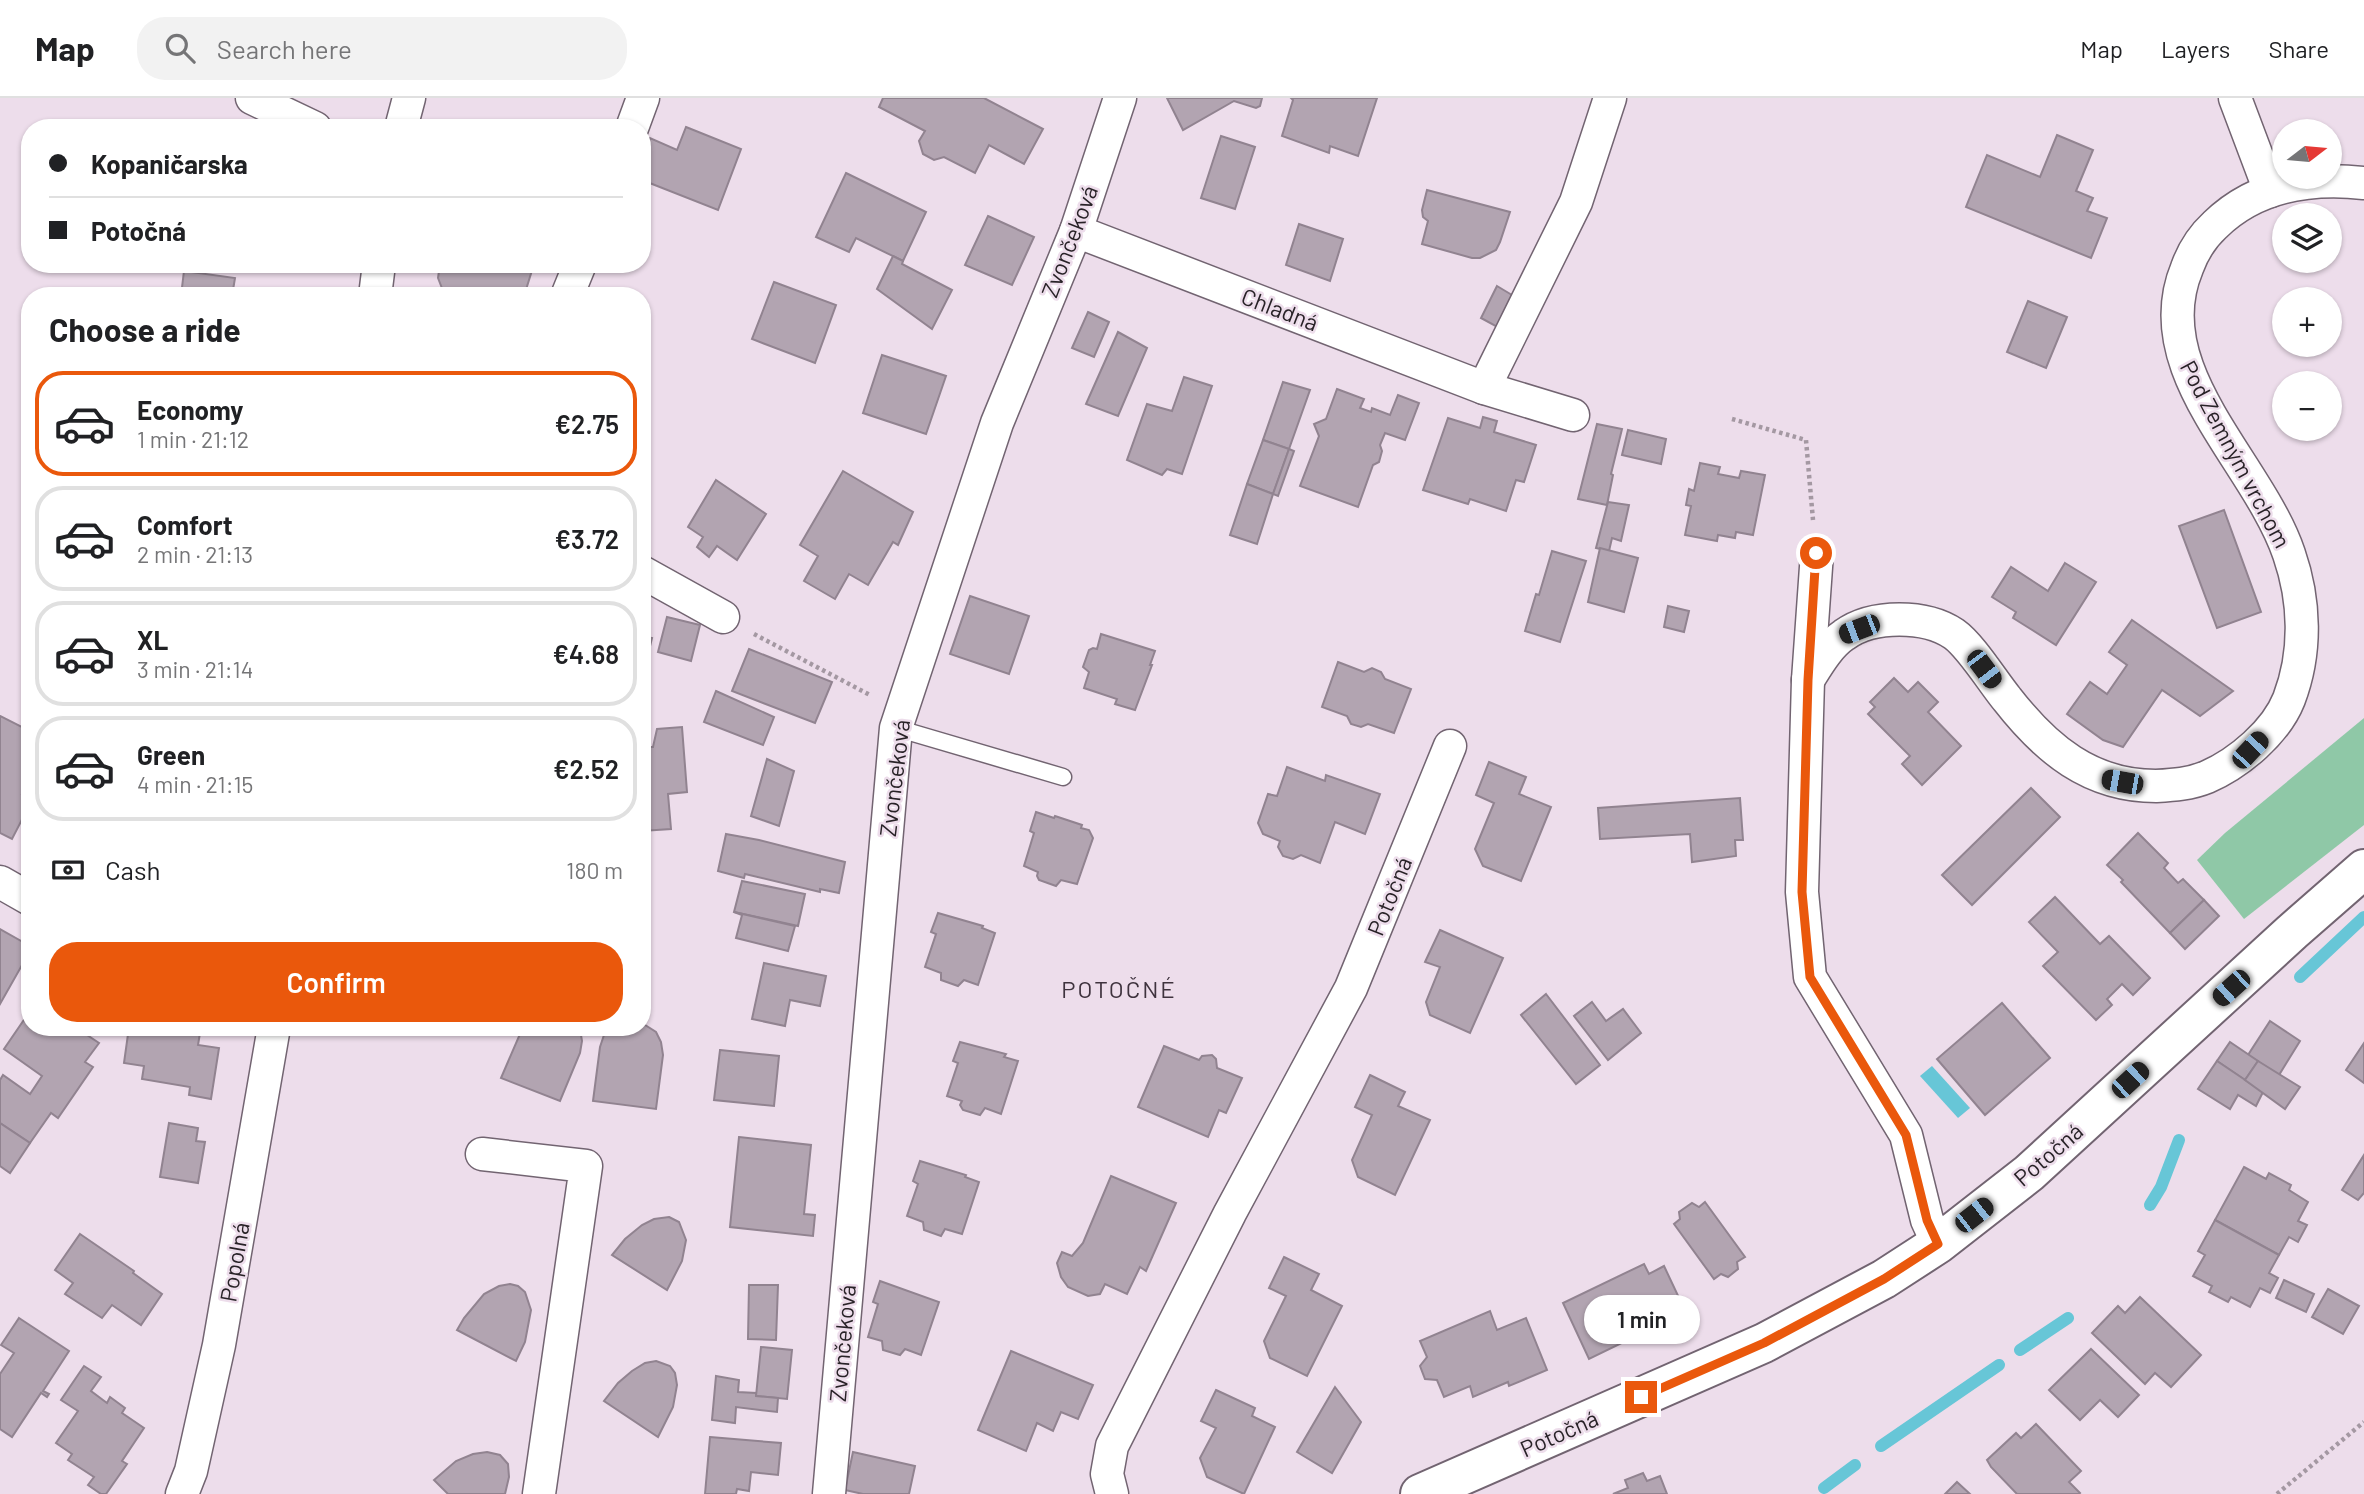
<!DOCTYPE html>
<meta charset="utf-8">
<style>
body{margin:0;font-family:Barlow,sans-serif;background:#f2f2f2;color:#202124;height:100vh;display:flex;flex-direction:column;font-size:26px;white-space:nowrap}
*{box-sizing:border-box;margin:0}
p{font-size:23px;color:#757577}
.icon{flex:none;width:38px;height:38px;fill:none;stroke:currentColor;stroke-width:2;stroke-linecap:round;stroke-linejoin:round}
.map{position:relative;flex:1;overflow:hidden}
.sheet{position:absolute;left:21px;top:189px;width:630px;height:749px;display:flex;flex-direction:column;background:#fff;border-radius:28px;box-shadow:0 2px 5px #0004}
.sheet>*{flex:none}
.banner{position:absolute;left:21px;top:21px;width:630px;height:154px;border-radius:28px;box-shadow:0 2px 5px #0004;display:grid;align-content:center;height:154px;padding:0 28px;background:#fff}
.needle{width:46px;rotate:74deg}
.buttons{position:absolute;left:2272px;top:21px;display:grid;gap:14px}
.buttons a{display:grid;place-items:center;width:70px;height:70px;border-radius:50%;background:#fff;box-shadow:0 2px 5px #0004;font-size:35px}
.end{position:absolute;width:32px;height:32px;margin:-16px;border:9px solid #ea580c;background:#fff;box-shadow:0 0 0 4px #fff}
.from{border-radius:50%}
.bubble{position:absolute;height:49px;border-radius:24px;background:#fff;box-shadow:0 2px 5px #0004;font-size:23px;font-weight:600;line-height:49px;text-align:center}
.car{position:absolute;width:21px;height:42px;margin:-21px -10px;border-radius:9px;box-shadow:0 0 5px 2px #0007;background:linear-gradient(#222 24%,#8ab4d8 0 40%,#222 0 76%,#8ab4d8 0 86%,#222 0)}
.banner b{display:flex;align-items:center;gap:24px;height:66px;font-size:26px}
.banner b+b{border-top:2px solid #e0e0e0}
.banner i{width:18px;height:18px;background:#202124}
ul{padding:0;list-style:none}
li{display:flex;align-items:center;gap:21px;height:105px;margin:0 14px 10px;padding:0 14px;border:4px solid #e0e0e0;border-radius:28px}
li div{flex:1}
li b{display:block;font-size:26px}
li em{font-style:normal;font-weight:600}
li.active{border-color:#ea580c}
li>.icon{width:63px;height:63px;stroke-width:1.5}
h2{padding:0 28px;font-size:32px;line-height:84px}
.pay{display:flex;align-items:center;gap:18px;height:77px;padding:0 28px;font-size:26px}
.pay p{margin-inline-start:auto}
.button{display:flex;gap:14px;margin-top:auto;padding:14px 28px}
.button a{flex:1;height:80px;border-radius:28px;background:#ea580c;color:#fff;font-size:28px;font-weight:600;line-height:80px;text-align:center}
header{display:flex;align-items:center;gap:42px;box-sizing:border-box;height:98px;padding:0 35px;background:#fff;border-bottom:2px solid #e0e0e0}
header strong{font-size:33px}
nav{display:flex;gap:38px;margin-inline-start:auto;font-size:24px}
.search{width:490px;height:63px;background:#f2f2f2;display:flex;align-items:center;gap:18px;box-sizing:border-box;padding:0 24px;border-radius:28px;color:#757577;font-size:26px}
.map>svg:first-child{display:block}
.green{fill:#8fc8a7}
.water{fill:#67c6d7}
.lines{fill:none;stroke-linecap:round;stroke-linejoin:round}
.stream{stroke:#67c6d7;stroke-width:12}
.building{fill:#b2a4b1;stroke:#918390;stroke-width:2}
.service-casing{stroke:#726471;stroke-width:19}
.minor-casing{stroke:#726471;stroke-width:35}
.tertiary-casing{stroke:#726471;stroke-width:42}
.path{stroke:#a498a2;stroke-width:4.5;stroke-dasharray:3.5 3.5;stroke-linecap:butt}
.service{stroke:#fff;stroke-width:16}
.minor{stroke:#fff;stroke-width:32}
.tertiary{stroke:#fff;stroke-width:38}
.route{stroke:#ea580c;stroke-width:9}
.labels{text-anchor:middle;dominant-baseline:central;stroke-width:5;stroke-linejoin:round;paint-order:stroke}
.street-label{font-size:23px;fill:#282227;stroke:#edddeb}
.neighbourhood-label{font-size:24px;letter-spacing:2px;fill:#3f333e;stroke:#edddeb}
</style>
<header>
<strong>Map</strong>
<div class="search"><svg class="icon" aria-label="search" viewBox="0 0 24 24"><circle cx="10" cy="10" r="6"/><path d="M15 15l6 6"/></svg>Search here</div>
<nav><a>Map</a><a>Layers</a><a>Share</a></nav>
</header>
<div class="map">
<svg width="2364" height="1396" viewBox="0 0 2364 1396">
<rect width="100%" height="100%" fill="#edddeb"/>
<!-- green -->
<polygon class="green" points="2364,620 2364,727 2244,821 2197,762 2225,735"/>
<!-- water -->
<polygon class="water" points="1932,968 1970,1010 1958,1020 1920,978"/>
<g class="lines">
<!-- stream -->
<g class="stream">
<polyline points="2300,879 2364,819"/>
<polyline points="2150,1107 2161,1089 2179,1042"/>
<polyline points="2020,1252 2068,1220"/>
<polyline points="1881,1348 1999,1267"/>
<polyline points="1824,1390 1855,1367"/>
</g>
</g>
<!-- building -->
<g class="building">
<polygon points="883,0 984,0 1043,31 1024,66 989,47 975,75 944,59 934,62 923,56 919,43 925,33 879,9"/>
<polygon points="1167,0 1262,0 1260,8 1256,10 1234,3 1183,32"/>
<polygon points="1291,0 1377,0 1358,58 1330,48 1329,55 1282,38 1293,2"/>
<polygon points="686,29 741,51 718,112 642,82 642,59 650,40 677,52"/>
<polygon points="2057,37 2093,52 2076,93 2093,100 2087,113 2107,120 2091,160 1966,109 1987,57 2040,79"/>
<polygon points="1221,38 1255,49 1235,111 1201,100"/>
<polygon points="846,75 926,114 903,163 856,140 849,154 816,139"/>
<polygon points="1427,92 1510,114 1500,144 1496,152 1480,160 1472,160 1422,146 1428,123 1423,119 1422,112"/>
<polygon points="988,118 1034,139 1012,187 965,167"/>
<polygon points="1299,126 1343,141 1330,183 1286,167"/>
<polygon points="893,158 903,163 902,166 952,192 932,231 877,191"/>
<polygon points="440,166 534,166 524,198 445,198 438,180"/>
<polygon points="184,173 235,180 232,198 181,198"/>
<polygon points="774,184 836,207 815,265 752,241"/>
<polygon points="1497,188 1517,200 1501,231 1481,220"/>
<polygon points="2028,203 2067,219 2046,270 2007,254"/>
<polygon points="1088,214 1109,224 1094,259 1072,250"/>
<polygon points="1118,234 1147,250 1118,318 1086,306"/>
<polygon points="882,257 946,278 926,336 863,315"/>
<polygon points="1184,279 1212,288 1182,376 1167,371 1162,377 1127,362 1147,306 1172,313"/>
<polygon points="1283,284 1310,292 1289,351 1263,342"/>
<polygon points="1337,291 1364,301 1360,310 1371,314 1372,310 1390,317 1398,297 1419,305 1405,342 1385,335 1380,347 1382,353 1379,364 1373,367 1358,409 1300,388 1319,338 1314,326 1326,321"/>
<polygon points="1483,319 1497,323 1494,334 1536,347 1524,384 1516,382 1506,413 1470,401 1468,406 1423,392 1448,320 1480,330"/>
<polygon points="1597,326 1622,331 1611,376 1613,377 1607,407 1578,401"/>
<polygon points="1628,332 1666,341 1661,366 1622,357"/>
<polygon points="1263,342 1289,351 1273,396 1247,386"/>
<polygon points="1289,351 1294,353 1278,398 1273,396"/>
<polygon points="1700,365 1720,369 1718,376 1739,380 1741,373 1765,377 1753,437 1736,434 1735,440 1718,437 1717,443 1685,437 1691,408 1686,407 1689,391 1694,393"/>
<polygon points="843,373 913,414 898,447 893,444 868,487 849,476 835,501 804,483 818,458 800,447"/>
<polygon points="716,382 766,416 737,462 717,448 709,459 697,449 703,439 688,429"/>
<polygon points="1247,386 1273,396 1257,446 1230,437"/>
<polygon points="1608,404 1629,407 1621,443 1612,440 1609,453 1596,450"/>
<polygon points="2224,412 2261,514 2217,530 2179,428"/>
<polygon points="1600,450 1638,460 1624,514 1588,504"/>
<polygon points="1552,453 1586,463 1560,544 1525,533 1536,496 1539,497"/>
<polygon points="2065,465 2096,484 2056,547 2013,520 2016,514 1992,499 2011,469 2048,493"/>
<polygon points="970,498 1029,518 1009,576 950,556"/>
<polygon points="1668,508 1689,513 1684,534 1664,529"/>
<polygon points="667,519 700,527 691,563 658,554"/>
<polygon points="2132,522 2233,593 2200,618 2162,592 2123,649 2103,642 2067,616 2090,584 2107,596 2127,567 2109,554"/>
<polygon points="1101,536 1155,553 1150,567 1152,567 1135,612 1115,606 1117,601 1084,590 1089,574 1083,569 1089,552 1093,550 1097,551"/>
<polygon points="642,538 652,540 642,581"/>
<polygon points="749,551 832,584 815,625 732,593"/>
<polygon points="1338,564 1364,574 1372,570 1381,574 1385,581 1411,591 1394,635 1368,626 1361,629 1351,626 1347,618 1322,609"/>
<polygon points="1894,580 1908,594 1918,584 1938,604 1928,614 1961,648 1922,687 1902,666 1910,658 1868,616 1875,609 1870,604"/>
<polygon points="716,593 774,619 763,647 704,624"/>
<polygon points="0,618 30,633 30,681 22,696 30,700 30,706 12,741 0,735"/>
<polygon points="682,629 687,694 668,696 671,731 642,733 642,649 653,649 657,631"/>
<polygon points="767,661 794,673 779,728 751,718"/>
<polygon points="1489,664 1526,679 1519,696 1551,709 1521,783 1483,768 1475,751 1494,705 1476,697"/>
<polygon points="1287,669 1325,683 1326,677 1380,696 1365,736 1335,724 1320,765 1301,757 1293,761 1283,758 1278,749 1280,743 1263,736 1258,725 1268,696 1277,698"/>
<polygon points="2031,690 2060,719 1972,807 1942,777"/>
<polygon points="1740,700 1743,742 1735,742 1736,758 1692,764 1690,736 1600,741 1598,710"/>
<polygon points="1036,714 1054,720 1055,718 1082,727 1081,730 1089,732 1093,740 1077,786 1061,782 1056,788 1039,782 1037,778 1038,774 1024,768 1034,735 1030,733"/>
<polygon points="2138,735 2168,765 2164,770 2178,785 2183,781 2204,802 2170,835 2121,784 2123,782 2107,767"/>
<polygon points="726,736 759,742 845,764 839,795 820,791 820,794 745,776 744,780 718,773"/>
<polygon points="742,783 805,796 798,828 734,814"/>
<polygon points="2055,799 2100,846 2109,838 2150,880 2133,897 2122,886 2107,901 2112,907 2096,922 2043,868 2058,854 2029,824"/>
<polygon points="2204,802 2219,818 2185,851 2170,835"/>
<polygon points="734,814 795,828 788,853 736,840 742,817"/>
<polygon points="938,815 983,828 982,830 995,835 978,887 964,882 958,888 941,882 941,875 925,869 936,836 931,834"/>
<polygon points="0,831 30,848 30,853 0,906"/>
<polygon points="1440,832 1503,860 1470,935 1430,917 1426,904 1440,869 1425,864"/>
<polygon points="764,865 826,878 820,908 790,902 785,928 752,921"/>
<polygon points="1546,896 1600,967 1576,986 1521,917"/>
<polygon points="1592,904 1606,923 1623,911 1641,935 1608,962 1574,918"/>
<polygon points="2002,905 2050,960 1985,1017 1937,961"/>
<polygon points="30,913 30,929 75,929 99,945 85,964 93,969 58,1020 51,1015 30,1045 0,1025 0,982 3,977 30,996 42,978 4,951"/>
<polygon points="2270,923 2300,943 2279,977 2248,957"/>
<polygon points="642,925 656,934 661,944 663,957 656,1011 593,1003 600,949 604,937 612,929 642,929"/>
<polygon points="129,929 201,929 198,947 219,950 211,1001 189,997 190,989 142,981 144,968 124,965"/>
<polygon points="523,929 578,929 580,931 582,943 580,955 560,1003 501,980"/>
<polygon points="960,944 1006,956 1004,959 1018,963 1001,1016 985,1010 980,1017 963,1012 960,1007 962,1003 947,998 958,965 953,963"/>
<polygon points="2230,944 2258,963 2245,982 2217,963"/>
<polygon points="2364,945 2364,985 2346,972"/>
<polygon points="1164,948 1199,962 1202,958 1212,957 1216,961 1217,970 1242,980 1226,1015 1219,1012 1208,1039 1138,1009"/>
<polygon points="720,952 779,958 774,1008 714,1002"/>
<polygon points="2217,963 2263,994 2256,1008 2238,997 2230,1011 2198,991"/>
<polygon points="2258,963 2300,989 2285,1011 2245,982"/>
<polygon points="1370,977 1405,994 1398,1008 1430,1022 1395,1097 1358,1079 1352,1062 1372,1017 1355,1009"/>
<polygon points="0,1025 30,1045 10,1075 0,1068"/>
<polygon points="169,1025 198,1030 196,1043 205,1044 198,1085 160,1079"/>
<polygon points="739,1039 811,1047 804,1116 815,1117 813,1138 730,1129"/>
<polygon points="2364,1057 2364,1095 2358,1102 2342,1092"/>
<polygon points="920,1063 966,1077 965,1079 979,1084 962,1136 945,1131 941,1138 924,1132 923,1124 907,1118 918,1086 913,1083"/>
<polygon points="2244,1069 2266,1081 2269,1075 2291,1087 2289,1092 2308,1104 2298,1123 2307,1127 2298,1144 2289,1139 2279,1157 2215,1122"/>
<polygon points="1111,1078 1176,1105 1146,1173 1140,1169 1127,1196 1105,1186 1100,1196 1088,1198 1068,1189 1061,1179 1057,1165 1062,1154 1072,1158 1083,1145"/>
<polygon points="1705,1104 1745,1159 1737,1164 1738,1171 1728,1179 1721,1176 1714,1181 1674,1126 1680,1121 1679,1114 1692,1105 1699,1109"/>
<polygon points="669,1119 679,1124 686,1142 682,1163 667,1192 612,1157 625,1141 642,1127 654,1121"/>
<polygon points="2215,1122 2279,1157 2269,1175 2278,1180 2270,1195 2260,1190 2250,1209 2231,1199 2228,1204 2209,1194 2212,1188 2193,1178 2205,1157 2198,1153"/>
<polygon points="80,1136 134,1173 133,1175 162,1196 141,1227 112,1207 102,1220 65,1196 73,1185 55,1172"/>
<polygon points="1284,1159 1319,1176 1311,1192 1342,1208 1307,1278 1270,1260 1264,1243 1286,1198 1269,1190"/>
<polygon points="1644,1166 1649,1176 1664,1168 1681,1204 1664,1212 1669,1222 1589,1261 1563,1205"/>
<polygon points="2284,1182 2314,1196 2306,1214 2276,1200"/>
<polygon points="880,1183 939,1204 921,1257 905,1251 900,1257 883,1252 882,1243 868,1239 878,1206 873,1204"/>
<polygon points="510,1186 518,1188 525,1194 531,1212 525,1244 516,1263 457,1232 464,1220 484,1196 499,1188"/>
<polygon points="749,1187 778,1187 776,1242 748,1241"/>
<polygon points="2328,1191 2359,1208 2343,1236 2312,1219"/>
<polygon points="2140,1199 2201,1257 2171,1289 2155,1275 2145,1286 2092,1235 2118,1208 2125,1215"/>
<polygon points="1490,1213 1497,1232 1526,1220 1547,1272 1509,1288 1508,1284 1473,1299 1470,1288 1444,1299 1437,1282 1425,1281 1420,1268 1427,1259 1420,1243"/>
<polygon points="19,1220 69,1253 43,1293 49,1296 47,1299 41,1295 12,1339 0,1331 0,1276 14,1255 1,1247"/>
<polygon points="761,1249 792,1252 787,1301 756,1298"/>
<polygon points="2091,1251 2139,1297 2118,1319 2100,1302 2080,1322 2049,1292"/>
<polygon points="1011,1253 1093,1287 1078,1321 1061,1314 1053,1333 1037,1325 1026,1353 978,1332"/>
<polygon points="656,1263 670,1268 675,1275 677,1287 673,1309 658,1339 604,1303 618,1285 632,1273 645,1265"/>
<polygon points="84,1268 101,1279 91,1293 107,1305 110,1299 125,1310 122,1315 144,1330 122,1363 127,1366 106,1396 101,1396 88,1387 94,1379 68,1362 72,1356 56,1345 78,1313 61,1302"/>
<polygon points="716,1278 739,1282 738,1294 756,1295 756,1298 778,1300 777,1314 736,1309 735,1325 712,1322"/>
<polygon points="1335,1289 1361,1324 1332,1375 1297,1354"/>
<polygon points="1216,1292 1255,1310 1252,1318 1275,1329 1244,1396 1207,1379 1200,1360 1216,1330 1201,1323"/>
<polygon points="2036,1326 2081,1373 2069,1384 2080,1395 2079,1396 2017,1396 1991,1369 1987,1362 2016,1335 2021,1340"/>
<polygon points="710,1339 781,1345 778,1377 751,1374 749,1393 737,1391 736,1396 705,1396"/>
<polygon points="487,1354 500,1357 508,1366 509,1379 505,1396 448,1396 434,1382 456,1363 473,1356"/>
<polygon points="853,1354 915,1368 909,1396 863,1396 845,1392"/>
<polygon points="1643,1375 1647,1383 1660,1378 1667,1396 1613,1396 1628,1390 1625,1382"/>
<polygon points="1957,1384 1970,1396 1945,1396"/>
</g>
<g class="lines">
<defs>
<polyline id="service" points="896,630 1063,679"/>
<g id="minor">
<polyline points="252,0 315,30"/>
<polyline points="2235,0 2270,93"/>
<polyline points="401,30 409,0"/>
<polyline points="632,30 643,0"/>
<polyline points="1076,133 1484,290 1573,317"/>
<polyline points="375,198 379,166"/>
<polyline points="567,198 580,166"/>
<polyline points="1484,290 1576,104 1610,0"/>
<polyline points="1817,455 1808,582 1802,794 1810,879 1906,1037 1927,1122 1938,1146"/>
<polyline points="642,474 723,519"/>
<path d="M1808,582C1818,566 1829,547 1844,537C1873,516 1926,517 1954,536C1971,548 1993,584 2007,601C2046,651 2090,688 2156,688C2174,687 2190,686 2207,679C2239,665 2276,634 2289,601C2307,554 2305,502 2289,456C2258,364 2144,273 2187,170C2193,153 2202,139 2215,127C2255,88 2309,79 2364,85"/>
<polyline points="0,784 30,801"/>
<polyline points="482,1056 586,1068 539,1396"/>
<polyline points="182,1396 191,1373 219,1247 274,929"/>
<polyline points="829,1396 896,630 997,325 1076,133 1120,0"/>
<polyline points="1112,1396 1107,1376 1112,1348 1230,1115 1351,890 1450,648"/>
</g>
<polyline id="tertiary" points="1420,1396 1764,1245 1884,1181 1938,1146 2029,1075 2292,834 2364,771"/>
</defs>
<!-- service casing -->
<use href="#service" class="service-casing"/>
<!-- minor casing -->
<use href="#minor" class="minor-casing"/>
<!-- tertiary casing -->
<use href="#tertiary" class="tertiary-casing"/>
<!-- path -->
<g class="path">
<polyline points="1732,321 1806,342 1813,422"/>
<polyline points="754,536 870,597"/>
<polyline points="2277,1396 2364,1324"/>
</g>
<!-- service -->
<use href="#service" class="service"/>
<!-- minor -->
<use href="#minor" class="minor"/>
<!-- tertiary -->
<use href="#tertiary" class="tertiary"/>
</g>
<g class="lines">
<!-- route -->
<polyline class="route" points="1641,1299 1764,1245 1884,1181 1938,1146 1927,1122 1906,1037 1810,879 1802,794 1808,582 1816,455"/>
</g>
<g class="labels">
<!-- street labels -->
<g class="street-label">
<text transform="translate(1069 143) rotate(-69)">Zvončeková</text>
<text transform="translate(1280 211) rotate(21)">Chladná</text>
<text transform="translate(2236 356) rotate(62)">Pod Zemným vrchom</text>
<text transform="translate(894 680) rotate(-83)">Zvončeková</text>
<text transform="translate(1389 798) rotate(-68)">Potočná</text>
<text transform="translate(2048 1056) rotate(-41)">Potočná</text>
<text transform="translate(234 1164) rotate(-80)">Popolná</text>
<text transform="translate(842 1245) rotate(-85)">Zvončeková</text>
<text transform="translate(1559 1335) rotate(-24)">Potočná</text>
</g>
<!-- neighbourhood labels -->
<g class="neighbourhood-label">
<text x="1119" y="890">POTOČNÉ</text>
</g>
</g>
</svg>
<div class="buttons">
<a><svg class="needle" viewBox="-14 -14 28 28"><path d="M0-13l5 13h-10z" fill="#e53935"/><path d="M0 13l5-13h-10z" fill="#757577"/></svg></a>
<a><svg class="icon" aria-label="layers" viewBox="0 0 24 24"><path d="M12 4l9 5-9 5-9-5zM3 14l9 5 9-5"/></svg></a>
<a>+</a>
<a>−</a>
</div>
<i class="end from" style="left:1816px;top:455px"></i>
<i class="end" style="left:1641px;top:1299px"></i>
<div class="bubble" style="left:1584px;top:1197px;width:116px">1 min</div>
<i class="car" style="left:1859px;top:531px;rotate:249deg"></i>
<i class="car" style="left:1984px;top:571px;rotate:143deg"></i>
<i class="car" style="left:2250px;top:652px;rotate:43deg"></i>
<i class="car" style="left:2122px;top:684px;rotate:280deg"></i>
<i class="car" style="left:2231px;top:890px;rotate:228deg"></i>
<i class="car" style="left:2130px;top:982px;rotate:47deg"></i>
<i class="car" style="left:1974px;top:1117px;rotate:52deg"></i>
<div class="banner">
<b><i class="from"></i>Kopaničarska</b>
<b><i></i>Potočná</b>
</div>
<section class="sheet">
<h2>Choose a ride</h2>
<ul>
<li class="active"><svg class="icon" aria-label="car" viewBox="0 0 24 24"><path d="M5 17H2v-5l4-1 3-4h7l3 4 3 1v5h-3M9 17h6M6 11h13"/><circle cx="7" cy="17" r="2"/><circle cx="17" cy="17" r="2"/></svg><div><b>Economy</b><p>1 min · 21:12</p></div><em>€2.75</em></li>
<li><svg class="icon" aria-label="car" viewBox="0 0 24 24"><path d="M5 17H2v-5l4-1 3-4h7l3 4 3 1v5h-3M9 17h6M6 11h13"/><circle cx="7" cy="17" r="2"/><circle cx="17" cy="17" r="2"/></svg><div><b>Comfort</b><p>2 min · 21:13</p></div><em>€3.72</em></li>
<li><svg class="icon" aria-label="car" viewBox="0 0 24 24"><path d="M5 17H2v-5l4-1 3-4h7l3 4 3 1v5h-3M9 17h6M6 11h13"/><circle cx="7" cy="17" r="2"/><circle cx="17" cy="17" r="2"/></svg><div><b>XL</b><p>3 min · 21:14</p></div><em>€4.68</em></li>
<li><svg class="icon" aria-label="car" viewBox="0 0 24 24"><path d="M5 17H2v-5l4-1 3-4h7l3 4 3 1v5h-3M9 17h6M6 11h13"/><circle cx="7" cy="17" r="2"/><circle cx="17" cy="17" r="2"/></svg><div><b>Green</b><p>4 min · 21:15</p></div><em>€2.52</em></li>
</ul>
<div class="pay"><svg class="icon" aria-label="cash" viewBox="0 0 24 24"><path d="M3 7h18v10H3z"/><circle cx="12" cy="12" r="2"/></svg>Cash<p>180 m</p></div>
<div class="button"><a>Confirm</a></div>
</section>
</div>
